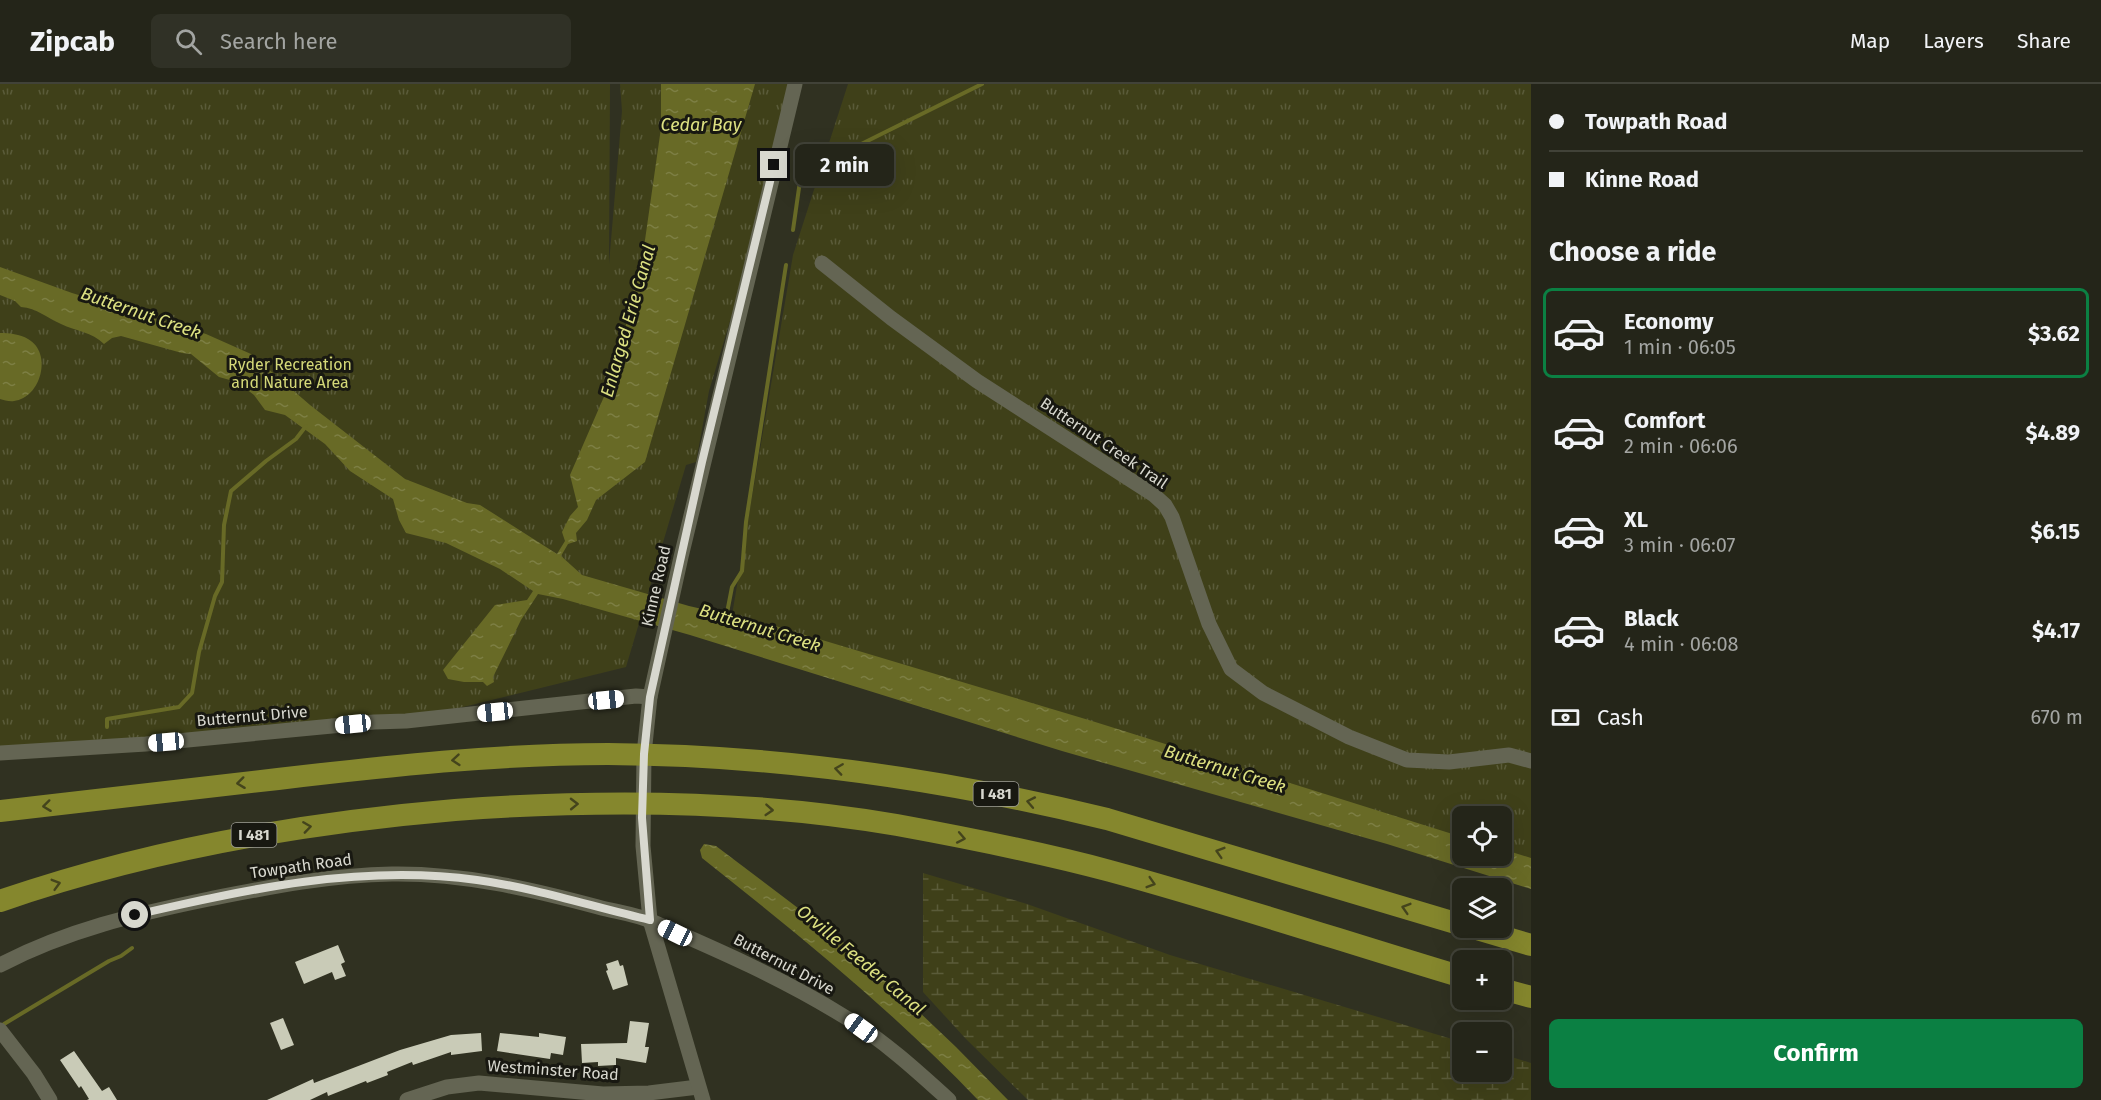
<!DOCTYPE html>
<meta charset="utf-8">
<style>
body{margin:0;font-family:"Fira Sans",sans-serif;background:#303126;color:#f1f3f6;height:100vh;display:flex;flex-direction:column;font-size:22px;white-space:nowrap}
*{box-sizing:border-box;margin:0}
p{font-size:20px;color:#a3a5a2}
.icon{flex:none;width:33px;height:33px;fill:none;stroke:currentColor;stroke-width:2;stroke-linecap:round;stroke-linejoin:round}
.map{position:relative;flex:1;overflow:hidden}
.drawer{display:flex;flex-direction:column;background:#242519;width:570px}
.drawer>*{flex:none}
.hud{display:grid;align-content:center;height:132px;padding:0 18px;background:#242519}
.buttons{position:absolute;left:1452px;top:722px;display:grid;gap:12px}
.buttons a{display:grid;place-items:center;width:60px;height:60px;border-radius:9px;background:#242519;box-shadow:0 6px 24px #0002,0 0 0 2px #414238;font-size:30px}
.end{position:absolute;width:27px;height:27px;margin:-14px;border:8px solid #d8d8cf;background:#111;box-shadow:0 0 0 3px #111}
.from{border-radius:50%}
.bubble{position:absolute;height:42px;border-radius:9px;background:#242519;box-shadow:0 6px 24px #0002,0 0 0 2px #414238;font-size:20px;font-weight:700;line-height:42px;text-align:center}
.car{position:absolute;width:18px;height:36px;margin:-18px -9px;border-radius:8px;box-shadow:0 0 4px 2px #0007;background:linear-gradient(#fff 24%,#345 0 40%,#fff 0 76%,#345 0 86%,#fff 0)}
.hud b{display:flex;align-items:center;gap:21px;height:57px;font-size:22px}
.hud b+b{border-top:2px solid #414238}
.hud i{width:15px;height:15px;background:#f1f3f6}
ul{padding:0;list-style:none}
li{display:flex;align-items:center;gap:18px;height:90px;margin:0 12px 9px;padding:0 6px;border:3px solid transparent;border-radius:9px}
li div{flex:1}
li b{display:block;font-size:22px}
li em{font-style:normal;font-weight:700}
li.active{border-color:#0b8043}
li>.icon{width:54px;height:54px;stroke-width:1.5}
h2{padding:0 18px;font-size:27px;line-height:72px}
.pay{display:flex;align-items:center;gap:15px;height:66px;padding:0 18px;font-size:22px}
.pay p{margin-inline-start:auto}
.primary-button{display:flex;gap:12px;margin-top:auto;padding:12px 18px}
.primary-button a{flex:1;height:69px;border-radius:9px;background:#0b8043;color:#fff;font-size:24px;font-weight:700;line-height:69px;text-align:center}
header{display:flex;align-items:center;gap:36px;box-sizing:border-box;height:84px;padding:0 30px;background:#242519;border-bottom:2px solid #414238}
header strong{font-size:28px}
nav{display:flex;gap:33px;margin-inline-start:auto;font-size:21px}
.search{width:420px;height:54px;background:#303126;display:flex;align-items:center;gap:15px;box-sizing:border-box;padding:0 21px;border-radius:9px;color:#a3a5a2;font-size:22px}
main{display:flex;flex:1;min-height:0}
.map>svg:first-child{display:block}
.wetland{fill:url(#wetland-marsh)}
.park{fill:url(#park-tufts)}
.water{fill:url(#water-ripples)}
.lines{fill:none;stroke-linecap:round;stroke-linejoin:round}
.stream{stroke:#686a26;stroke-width:4}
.building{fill:#c9cbb7}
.minor{stroke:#646553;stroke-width:15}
.highway{stroke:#85872d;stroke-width:22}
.oneway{stroke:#44441c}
.route{stroke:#d8d8cf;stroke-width:8}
.labels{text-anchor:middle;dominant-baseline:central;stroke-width:6;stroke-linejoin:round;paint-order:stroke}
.shield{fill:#181811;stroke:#9e9e96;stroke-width:1.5}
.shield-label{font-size:15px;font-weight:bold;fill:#d8d8cf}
.park-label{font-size:16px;fill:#d4d878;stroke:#181811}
.street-label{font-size:16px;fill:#d8d8cf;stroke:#181811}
.water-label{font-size:18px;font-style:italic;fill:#dde181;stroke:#181811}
</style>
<header>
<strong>Zipcab</strong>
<div class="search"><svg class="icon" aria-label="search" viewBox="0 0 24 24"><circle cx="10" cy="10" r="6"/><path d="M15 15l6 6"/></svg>Search here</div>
<nav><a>Map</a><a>Layers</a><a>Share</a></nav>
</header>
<main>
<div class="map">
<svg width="1531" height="1016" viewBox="0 0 1531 1016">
<defs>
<pattern id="wetland-marsh" width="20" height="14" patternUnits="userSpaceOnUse" patternTransform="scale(1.5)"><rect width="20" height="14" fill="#3f4019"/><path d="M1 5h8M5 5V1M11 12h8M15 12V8" fill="none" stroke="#5a5b39"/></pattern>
<pattern id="park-tufts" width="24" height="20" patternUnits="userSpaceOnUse" patternTransform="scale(1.5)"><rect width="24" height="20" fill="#3f4019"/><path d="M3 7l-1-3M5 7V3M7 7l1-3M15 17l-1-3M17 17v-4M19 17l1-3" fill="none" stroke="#5a5b39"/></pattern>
<pattern id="water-ripples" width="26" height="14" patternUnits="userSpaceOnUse" patternTransform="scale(1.5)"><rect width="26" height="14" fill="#686a26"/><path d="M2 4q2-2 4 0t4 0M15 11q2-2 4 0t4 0" fill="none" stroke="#7d7f44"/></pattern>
</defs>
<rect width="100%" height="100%" fill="#303121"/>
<!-- wetland -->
<polygon class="wetland" points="923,789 1027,820 1170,871 1462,958 1462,987 1502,987 1502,970 1531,979 1531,1016 1028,1016 966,955 923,908"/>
<!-- park -->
<g class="park">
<polygon points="0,0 610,0 609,180 622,27 620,0 801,0 709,307 696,378 686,381 626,583 406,637 0,669"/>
<polygon points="848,0 1531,0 1531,791 1463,771 1502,771 1502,732 1462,732 1462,771 729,549 793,171"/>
</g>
<!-- water -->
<g class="water">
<path d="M661,0H755L645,378L596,416L587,436L576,449L577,457L568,460L561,472L582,491L689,522L772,541L1092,637L1462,753V771H1502V765L1531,774V805L1387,760L1062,667L690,551L563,515L538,510L521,536L493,593L494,598L487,602L483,598H464L448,595L443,586L495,521L527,516L533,507L500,485L446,459L406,449L399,436L393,415L350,387L325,360L285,331L265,326L254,311L237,298L219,293L191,270L182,269L121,252L112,254L104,260C92,248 76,247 61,240C47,234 37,224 21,223L15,217L0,211V183L72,209L206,250L251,270L310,321L405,395L467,419L480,421L557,470L565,457L562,448L570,432L578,423L570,391L616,285L645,156L661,44Z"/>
<path d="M0,249C9,249 20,250 28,255C53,269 41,314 14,317C10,318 4,316 0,315Z"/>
<path d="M704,760L716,762L856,868L956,963L1008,1016H978C893,927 798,850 702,774L700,766Z"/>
</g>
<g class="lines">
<!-- stream -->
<g class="stream">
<polyline points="793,146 801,90 982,0"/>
<polyline points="726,534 732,503 742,487 746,438 786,181"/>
<polyline points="107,643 107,635 179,623 192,609 199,568 215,512 222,498 224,441 231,407 266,377 296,355 306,342"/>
<polyline points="4,940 109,877 121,872 132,864"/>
</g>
</g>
<!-- building -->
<g class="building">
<polygon points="338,861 345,878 341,880 346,892 335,896 332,888 304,900 295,878"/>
<polygon points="618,876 620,882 623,881 628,901 613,906 606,887 608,886 606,880"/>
<polygon points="283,934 294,961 281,966 270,939"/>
<polygon points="630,937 649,939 645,963 649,963 646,979 616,974 616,981 598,982 598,978 582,979 581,960 627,959"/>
<polygon points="481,949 482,967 451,971 451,968 413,981 412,978 387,988 388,991 367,999 366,997 328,1012 327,1008 310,1016 267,1016 313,995 314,999 400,966 451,951"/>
<polygon points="500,949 539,953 539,949 566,953 563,971 551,969 550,975 497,967"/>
<polygon points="74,967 102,1007 109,1003 117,1016 87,1016 89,1015 81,1002 79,1004 60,976"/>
</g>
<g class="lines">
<!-- minor -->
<g class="minor">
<polyline points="822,179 891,234 977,297 1154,411 1165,421 1172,433 1209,540 1231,585 1263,609 1349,653 1407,676 1449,678 1509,671 1531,677"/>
<polyline points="0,669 146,660 374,638 406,637 636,612 650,613"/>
<path d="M0,881C67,846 136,830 209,815C270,803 330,791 392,790C462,789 531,805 598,823C616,828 636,830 653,838C718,866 784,895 845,933C883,956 916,986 949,1016"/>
<polyline points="0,946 34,990 50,1016"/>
<polyline points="407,1016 447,1003 479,999 603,1010 649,1009 698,1003"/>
<polyline points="703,1016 650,836 643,762 644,670 650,613 681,473 795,0"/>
</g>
<!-- highway -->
<g class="highway">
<path d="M0,727C93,716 186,705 278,695C388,682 498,670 608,670C777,671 943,695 1107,735L1462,841"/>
<path d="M0,817C147,766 301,739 455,726C602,715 752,716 897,741C968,754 1040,768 1110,787C1228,819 1345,858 1462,893"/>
<polyline points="1470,843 1531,861"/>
<polyline points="1502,905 1531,913"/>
</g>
</g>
<!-- one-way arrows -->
<defs><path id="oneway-chevron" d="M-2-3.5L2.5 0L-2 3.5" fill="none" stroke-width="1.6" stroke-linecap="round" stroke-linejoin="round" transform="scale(1.5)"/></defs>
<g class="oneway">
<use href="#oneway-chevron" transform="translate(456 676) rotate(175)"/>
<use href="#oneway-chevron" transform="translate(839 685) rotate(-172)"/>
<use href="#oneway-chevron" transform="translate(241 699) rotate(173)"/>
<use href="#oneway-chevron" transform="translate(1031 718) rotate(-169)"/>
<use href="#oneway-chevron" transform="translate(574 720) rotate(-1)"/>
<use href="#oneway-chevron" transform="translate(47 722) rotate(173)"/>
<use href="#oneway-chevron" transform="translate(769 726) rotate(4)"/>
<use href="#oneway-chevron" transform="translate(307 743) rotate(-8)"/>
<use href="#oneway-chevron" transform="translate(961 754) rotate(11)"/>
<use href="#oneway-chevron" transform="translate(1220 768) rotate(-163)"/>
<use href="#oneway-chevron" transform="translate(1151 799) rotate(17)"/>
<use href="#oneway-chevron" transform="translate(56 800) rotate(-16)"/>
<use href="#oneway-chevron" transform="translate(1406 824) rotate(-163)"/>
</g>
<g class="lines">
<!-- route -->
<path class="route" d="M135,831C247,805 361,780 477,796C536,804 593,823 650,836L642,734L644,670L650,613L702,378L774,81"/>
</g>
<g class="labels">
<!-- shield labels -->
<g class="shield">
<rect x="973.5" y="698" width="45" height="24" rx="4.5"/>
<rect x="231.5" y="739" width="45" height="24" rx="4.5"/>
</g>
<g class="shield-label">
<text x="996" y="710">I 481</text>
<text x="254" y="751">I 481</text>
</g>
<!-- park labels -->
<g class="park-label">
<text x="290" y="280">Ryder Recreation<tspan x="290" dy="18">and Nature Area</tspan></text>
</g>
<!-- street labels -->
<g class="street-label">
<text transform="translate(1104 359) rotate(34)">Butternut Creek Trail</text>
<text transform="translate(656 502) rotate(-77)">Kinne Road</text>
<text transform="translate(252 632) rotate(-5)">Butternut Drive</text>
<text transform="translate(301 782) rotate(-8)">Towpath Road</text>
<text transform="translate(784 880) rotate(28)">Butternut Drive</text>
<text transform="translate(553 986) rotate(4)">Westminster Road</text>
</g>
<!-- water labels -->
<g class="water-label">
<text x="701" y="41">Cedar Bay</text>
<text transform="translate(141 229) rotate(19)">Butternut Creek</text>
<text transform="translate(628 237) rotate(-74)">Enlarged Erie Canal</text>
<text transform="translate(760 544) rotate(17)">Butternut Creek</text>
<text transform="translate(1225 685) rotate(17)">Butternut Creek</text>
<text transform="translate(861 876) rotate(40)">Orville Feeder Canal</text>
</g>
</g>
</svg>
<div class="buttons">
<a><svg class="icon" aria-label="locate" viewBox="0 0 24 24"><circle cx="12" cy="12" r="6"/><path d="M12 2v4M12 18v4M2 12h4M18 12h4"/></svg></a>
<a><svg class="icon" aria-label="layers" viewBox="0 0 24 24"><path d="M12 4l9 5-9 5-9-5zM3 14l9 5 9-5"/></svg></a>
<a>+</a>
<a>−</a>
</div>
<i class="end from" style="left:135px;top:831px"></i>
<i class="end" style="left:774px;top:81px"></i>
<div class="bubble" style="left:795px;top:60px;width:99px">2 min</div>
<i class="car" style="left:606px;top:616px;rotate:84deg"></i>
<i class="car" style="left:495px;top:628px;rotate:264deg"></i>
<i class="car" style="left:353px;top:640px;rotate:264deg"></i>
<i class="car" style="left:166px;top:658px;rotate:265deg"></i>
<i class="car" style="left:675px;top:849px;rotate:296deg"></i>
<i class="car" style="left:861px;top:944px;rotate:306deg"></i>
</div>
<section class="drawer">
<div class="hud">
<b><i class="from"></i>Towpath Road</b>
<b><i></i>Kinne Road</b>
</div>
<h2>Choose a ride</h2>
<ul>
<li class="active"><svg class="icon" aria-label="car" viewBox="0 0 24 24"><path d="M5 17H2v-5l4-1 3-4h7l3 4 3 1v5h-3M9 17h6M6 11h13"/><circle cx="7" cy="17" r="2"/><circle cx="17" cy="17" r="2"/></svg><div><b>Economy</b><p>1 min · 06:05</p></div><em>$3.62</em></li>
<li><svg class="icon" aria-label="car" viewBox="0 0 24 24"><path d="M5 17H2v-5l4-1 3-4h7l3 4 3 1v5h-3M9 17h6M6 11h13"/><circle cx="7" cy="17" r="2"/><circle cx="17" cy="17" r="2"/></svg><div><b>Comfort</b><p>2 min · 06:06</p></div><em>$4.89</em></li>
<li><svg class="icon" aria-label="car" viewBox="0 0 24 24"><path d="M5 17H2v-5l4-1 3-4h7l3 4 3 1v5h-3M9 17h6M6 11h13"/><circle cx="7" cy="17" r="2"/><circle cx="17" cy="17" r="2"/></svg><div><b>XL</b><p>3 min · 06:07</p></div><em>$6.15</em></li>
<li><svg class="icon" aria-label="car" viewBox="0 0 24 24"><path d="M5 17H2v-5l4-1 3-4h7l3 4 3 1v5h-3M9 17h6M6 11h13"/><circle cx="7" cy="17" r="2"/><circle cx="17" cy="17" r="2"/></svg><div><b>Black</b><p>4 min · 06:08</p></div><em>$4.17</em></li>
</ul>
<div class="pay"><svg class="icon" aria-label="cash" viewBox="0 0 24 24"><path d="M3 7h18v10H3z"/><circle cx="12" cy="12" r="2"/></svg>Cash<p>670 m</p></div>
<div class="primary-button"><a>Confirm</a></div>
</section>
</main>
